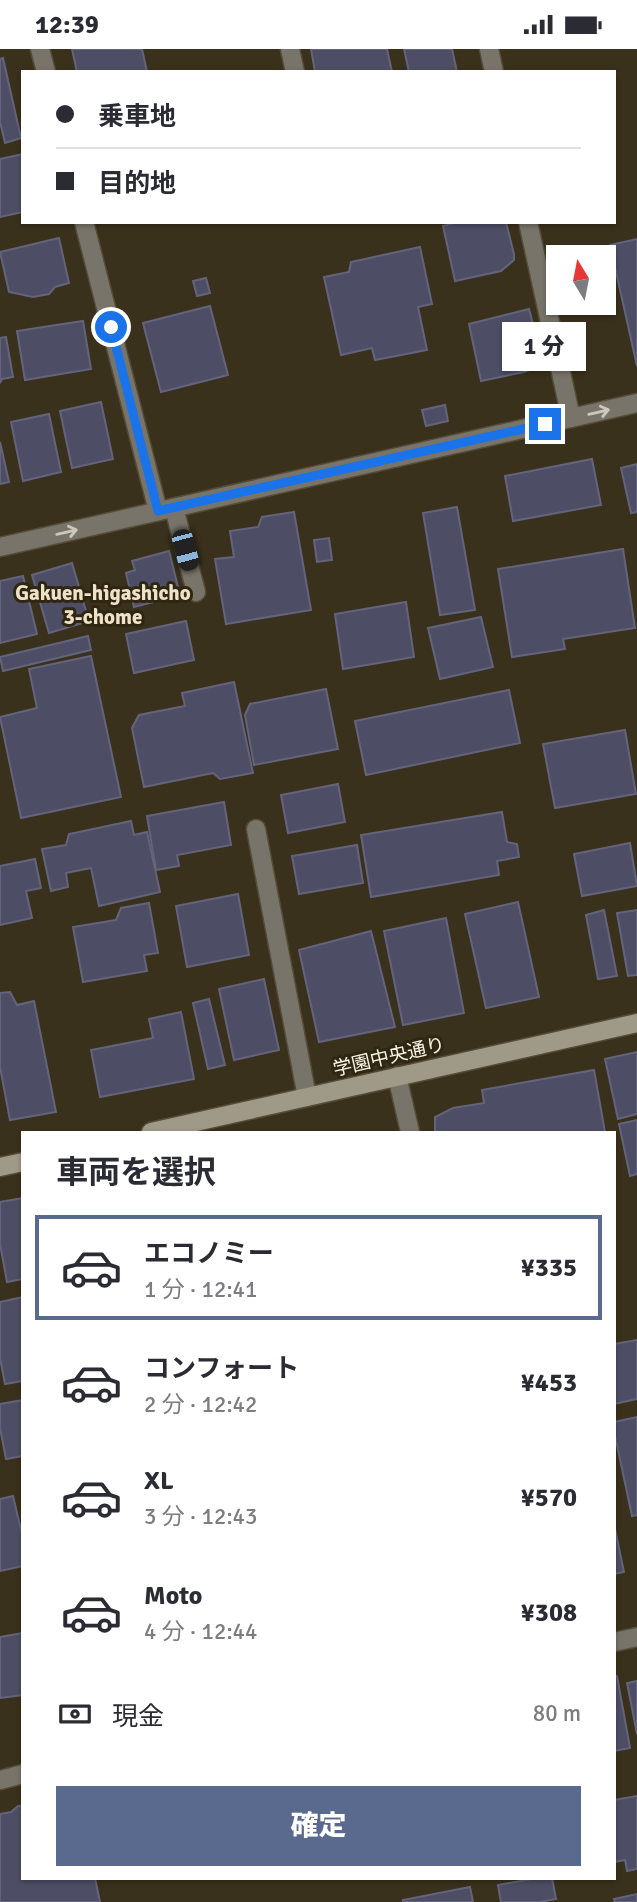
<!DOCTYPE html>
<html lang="ja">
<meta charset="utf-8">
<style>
body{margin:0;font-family:Signika,"Noto Sans JP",sans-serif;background:#f7f7f7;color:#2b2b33;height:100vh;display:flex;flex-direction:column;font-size:26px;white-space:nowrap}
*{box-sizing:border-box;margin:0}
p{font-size:23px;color:#7c7c81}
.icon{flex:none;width:38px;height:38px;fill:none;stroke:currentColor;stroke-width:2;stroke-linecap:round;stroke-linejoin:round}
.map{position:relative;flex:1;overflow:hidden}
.drawer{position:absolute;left:21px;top:1082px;width:595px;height:749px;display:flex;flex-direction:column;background:#fff;border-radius:0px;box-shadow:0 2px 5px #0004}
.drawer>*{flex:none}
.hud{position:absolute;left:21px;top:21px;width:595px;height:154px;border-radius:0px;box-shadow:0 2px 5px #0004;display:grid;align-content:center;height:154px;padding:0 35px;background:#fff}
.needle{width:46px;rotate:350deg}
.buttons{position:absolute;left:546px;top:196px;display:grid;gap:14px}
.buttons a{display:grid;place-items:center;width:70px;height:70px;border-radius:0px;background:#fff;box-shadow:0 2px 5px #0004;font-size:35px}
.end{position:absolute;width:32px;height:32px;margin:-16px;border:9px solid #1a73e8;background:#fff;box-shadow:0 0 0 4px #fff}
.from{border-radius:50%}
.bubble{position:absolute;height:49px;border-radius:0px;background:#fff;box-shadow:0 2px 5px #0004;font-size:23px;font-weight:800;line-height:49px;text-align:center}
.car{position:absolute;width:21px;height:42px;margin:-21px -10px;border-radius:9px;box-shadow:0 0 5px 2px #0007;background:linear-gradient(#222 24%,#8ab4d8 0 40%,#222 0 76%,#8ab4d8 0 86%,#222 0)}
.hud b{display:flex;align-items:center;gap:24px;height:66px;font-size:26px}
.hud b+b{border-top:2px solid #e1e1e2}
.hud i{width:18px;height:18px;background:#2b2b33}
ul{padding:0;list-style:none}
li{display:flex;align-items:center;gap:21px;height:105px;margin:0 14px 10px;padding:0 21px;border:4px solid transparent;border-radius:0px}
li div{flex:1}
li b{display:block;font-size:26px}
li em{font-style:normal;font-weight:800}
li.on{border-color:#596a8e}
li>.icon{width:63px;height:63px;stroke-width:1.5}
h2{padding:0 35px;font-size:32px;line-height:84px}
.pay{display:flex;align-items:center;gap:18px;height:77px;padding:0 35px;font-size:26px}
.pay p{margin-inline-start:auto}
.primary-button{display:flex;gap:14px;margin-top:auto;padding:14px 35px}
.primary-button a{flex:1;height:80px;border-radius:0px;background:#596a8e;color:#fff;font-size:28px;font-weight:800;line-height:80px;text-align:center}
.status{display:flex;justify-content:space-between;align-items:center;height:49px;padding:0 35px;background:#fff;direction:ltr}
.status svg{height:19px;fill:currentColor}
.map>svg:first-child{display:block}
.building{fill:#4d4e65;stroke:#63647c;stroke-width:2}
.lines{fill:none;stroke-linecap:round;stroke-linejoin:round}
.lane-casing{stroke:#554c38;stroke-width:21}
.street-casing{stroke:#554c38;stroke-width:21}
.secondary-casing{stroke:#554c38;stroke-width:21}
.lane{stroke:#78746a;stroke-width:18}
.street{stroke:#78746a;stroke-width:18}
.secondary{stroke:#9f9988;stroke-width:18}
.oneway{stroke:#cbc7ba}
.route{stroke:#1a73e8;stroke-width:9}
.labels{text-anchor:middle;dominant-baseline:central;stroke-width:6;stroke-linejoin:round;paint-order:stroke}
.street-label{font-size:19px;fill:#f8f3e5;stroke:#302712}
.neighbourhood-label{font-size:21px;font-weight:bold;fill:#eee3c8;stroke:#302712}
</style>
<div class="status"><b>12:39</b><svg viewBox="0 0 49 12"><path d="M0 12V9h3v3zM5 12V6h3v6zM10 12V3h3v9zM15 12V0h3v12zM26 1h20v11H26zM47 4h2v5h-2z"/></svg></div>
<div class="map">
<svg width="637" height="1853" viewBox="0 0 637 1853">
<rect width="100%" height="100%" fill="#3a311c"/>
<!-- building -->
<g class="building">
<polygon points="72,0 142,0 147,23 77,23"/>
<polygon points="311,0 387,0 392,23 315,23"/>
<polygon points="404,0 452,0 457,23 409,23"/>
<polygon points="3,9 21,89 5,94 0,73 0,10"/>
<polygon points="23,105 23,163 0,168 0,110"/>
<polygon points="458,173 506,173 514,205 514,211 501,222 455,232 443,177"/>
<polygon points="59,189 69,234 55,238 49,245 33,248 9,243 0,203"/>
<polygon points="637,190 637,317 610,196"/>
<polygon points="420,198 432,255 418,258 427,301 375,311 372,299 341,306 324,228 349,223 351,213"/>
<polygon points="206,229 210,244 197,247 193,232"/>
<polygon points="210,257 228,326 161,343 143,274"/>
<polygon points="529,260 539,298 541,311 534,319 524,323 481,332 469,275"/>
<polygon points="83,272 91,320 25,331 17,282"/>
<polygon points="6,288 13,328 2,330 0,334 0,289"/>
<polygon points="101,353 113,410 72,419 60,362"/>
<polygon points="445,356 448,372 426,377 422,361"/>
<polygon points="49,365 61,423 23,432 11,373"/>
<polygon points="0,393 9,433 0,435"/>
<polygon points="592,410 601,456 513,472 505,427"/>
<polygon points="637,415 637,463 631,464 621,419"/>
<polygon points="457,458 475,561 440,566 423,464"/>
<polygon points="294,463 311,561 226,575 215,510 234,508 230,482 258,478 262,468"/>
<polygon points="329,489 332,511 317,513 314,491"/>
<polygon points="623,500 635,579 563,590 565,600 512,608 498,520"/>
<polygon points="169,502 180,546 134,558 126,524 135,521 132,512"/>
<polygon points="72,514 89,572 49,584 32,526"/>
<polygon points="23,527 37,585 0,594 0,532"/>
<polygon points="406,553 414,608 343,620 335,565"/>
<polygon points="481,568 493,618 440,630 428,579"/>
<polygon points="186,572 194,611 134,624 126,585"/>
<polygon points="88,587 91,601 3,622 0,608"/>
<polygon points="91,607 121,748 21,769 0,668 37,659 29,620"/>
<polygon points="234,633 253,724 220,730 213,724 144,738 132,679 139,666 185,657 182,644"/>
<polygon points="326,640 338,700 254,716 245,666 250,655"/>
<polygon points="509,641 520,694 366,726 355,672"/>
<polygon points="625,681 636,745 555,759 543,695"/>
<polygon points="338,735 345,773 288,784 281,746"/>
<polygon points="224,753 231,796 177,806 179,817 156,821 147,767"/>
<polygon points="502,763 507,793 517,795 519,808 497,812 499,826 371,848 361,786"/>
<polygon points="131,772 134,786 147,783 160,843 99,857 91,819 66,824 68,838 51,842 42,800 66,796 69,785"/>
<polygon points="630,794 637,837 582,847 574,805"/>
<polygon points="357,796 363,834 299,845 292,807"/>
<polygon points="35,810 41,839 26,842 32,869 0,876 0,817"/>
<polygon points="238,845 249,906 187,918 176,857"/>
<polygon points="518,853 539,948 486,959 465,865"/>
<polygon points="149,854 158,904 144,906 147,922 83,933 73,878 116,871 121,859"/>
<polygon points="604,861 617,927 598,930 586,866"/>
<polygon points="637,861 637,926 628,927 617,864"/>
<polygon points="446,869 464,964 403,976 384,882"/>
<polygon points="371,882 395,978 319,993 299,901"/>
<polygon points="264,930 279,1001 234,1011 219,940"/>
<polygon points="10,943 17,956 34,952 56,1063 10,1071 0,1018 0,944"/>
<polygon points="209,950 225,1016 208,1020 193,954"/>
<polygon points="181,963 194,1030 100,1048 91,1001 153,989 149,970"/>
<polygon points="637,1003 637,1065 618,1070 605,1010"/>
<polygon points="594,1021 605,1083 435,1083 435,1068 453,1059 484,1054 482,1041"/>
<polygon points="637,1071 637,1125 630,1127 619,1075"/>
<polygon points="23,1149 23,1230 7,1233 0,1195 0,1153"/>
<polygon points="23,1248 23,1332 5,1335 0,1309 0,1253"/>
<polygon points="637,1291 637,1350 614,1355 614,1295"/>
<polygon points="23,1351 23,1407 6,1410 0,1379 0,1355"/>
<polygon points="637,1368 637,1466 632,1467 614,1382 614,1373"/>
<polygon points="13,1447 23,1489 23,1517 0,1522 0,1450"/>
<polygon points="614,1475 624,1523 614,1525"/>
<polygon points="23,1584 23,1646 0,1649 0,1588"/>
<polygon points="614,1627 617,1627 630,1699 614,1702"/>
<polygon points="637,1632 637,1685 627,1634"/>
<polygon points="637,1747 637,1820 627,1822 625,1811 614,1813 614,1751"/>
<polygon points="18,1757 23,1757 23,1829 95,1829 100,1853 0,1853 0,1765 11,1763"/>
<polygon points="537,1829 552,1829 556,1850 540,1853 501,1853 498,1836"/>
<polygon points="470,1838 473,1853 403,1853 403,1851"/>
<polygon points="637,1845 637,1853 615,1853 614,1850"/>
</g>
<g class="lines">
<defs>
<g id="lane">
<polyline points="40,0 46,23"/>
<polyline points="489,0 494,23"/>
<polyline points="84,173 158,462"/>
<polyline points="528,173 571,369"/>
<polyline points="174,459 196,543"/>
<polyline points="256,780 307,1048"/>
<polyline points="397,1027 410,1083"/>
</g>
<g id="street">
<polyline points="290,0 295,23"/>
<polyline points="0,498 637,354"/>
<polyline points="614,1593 637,1588"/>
<polyline points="0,1731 23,1725"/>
</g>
<g id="secondary">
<polyline points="151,1083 637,974"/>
<polyline points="0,1118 23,1113"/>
</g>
</defs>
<!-- lane casing -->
<use href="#lane" class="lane-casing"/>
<!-- street casing -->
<use href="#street" class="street-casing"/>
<!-- secondary casing -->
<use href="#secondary" class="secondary-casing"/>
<!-- lane -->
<use href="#lane" class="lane"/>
<!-- street -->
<use href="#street" class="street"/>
<!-- secondary -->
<use href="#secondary" class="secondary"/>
</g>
<!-- one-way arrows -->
<defs><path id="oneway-shaft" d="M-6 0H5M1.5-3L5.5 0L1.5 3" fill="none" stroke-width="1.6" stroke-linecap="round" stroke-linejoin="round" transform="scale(1.75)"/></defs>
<g class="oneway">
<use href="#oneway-shaft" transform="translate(599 363) rotate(-13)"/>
<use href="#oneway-shaft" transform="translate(67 483) rotate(-13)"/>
</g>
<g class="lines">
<!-- route -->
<polyline class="route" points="111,278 158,462 545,375"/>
</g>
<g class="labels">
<!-- street labels -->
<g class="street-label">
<text transform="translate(389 1008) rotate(-13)">学園中央通り</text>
</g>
<!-- neighbourhood labels -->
<g class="neighbourhood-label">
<text x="103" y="544">Gakuen-higashicho<tspan x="103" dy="24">3-chome</tspan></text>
</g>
</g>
</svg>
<div class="buttons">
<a><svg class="needle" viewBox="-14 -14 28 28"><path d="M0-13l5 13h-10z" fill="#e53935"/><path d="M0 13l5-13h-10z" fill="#7c7c81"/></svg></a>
</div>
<i class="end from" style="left:111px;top:278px"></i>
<i class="end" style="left:545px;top:375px"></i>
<div class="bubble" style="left:502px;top:273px;width:84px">1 分</div>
<i class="car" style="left:185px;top:501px;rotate:165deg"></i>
<div class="hud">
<b><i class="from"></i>乗車地</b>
<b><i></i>目的地</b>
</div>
<section class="drawer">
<h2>車両を選択</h2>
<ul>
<li class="on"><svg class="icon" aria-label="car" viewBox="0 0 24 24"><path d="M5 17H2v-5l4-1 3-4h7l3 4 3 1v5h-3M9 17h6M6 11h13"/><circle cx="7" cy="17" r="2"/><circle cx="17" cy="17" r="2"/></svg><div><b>エコノミー</b><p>1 分 · 12:41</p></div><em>¥335</em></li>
<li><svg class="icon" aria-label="car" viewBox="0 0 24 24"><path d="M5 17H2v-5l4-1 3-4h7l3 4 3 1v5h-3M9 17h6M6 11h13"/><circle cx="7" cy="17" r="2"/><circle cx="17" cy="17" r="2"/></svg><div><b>コンフォート</b><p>2 分 · 12:42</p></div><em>¥453</em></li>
<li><svg class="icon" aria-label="car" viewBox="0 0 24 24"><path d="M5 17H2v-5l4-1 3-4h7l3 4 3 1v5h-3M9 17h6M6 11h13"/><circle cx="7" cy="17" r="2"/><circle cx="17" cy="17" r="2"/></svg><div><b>XL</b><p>3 分 · 12:43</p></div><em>¥570</em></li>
<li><svg class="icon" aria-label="car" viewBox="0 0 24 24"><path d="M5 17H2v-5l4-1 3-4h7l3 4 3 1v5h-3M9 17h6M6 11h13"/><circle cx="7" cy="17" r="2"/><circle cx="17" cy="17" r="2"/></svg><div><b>Moto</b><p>4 分 · 12:44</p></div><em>¥308</em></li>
</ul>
<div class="pay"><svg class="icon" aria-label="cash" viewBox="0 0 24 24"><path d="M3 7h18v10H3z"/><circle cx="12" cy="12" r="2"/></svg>現金<p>80 m</p></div>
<div class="primary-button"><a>確定</a></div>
</section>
</div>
